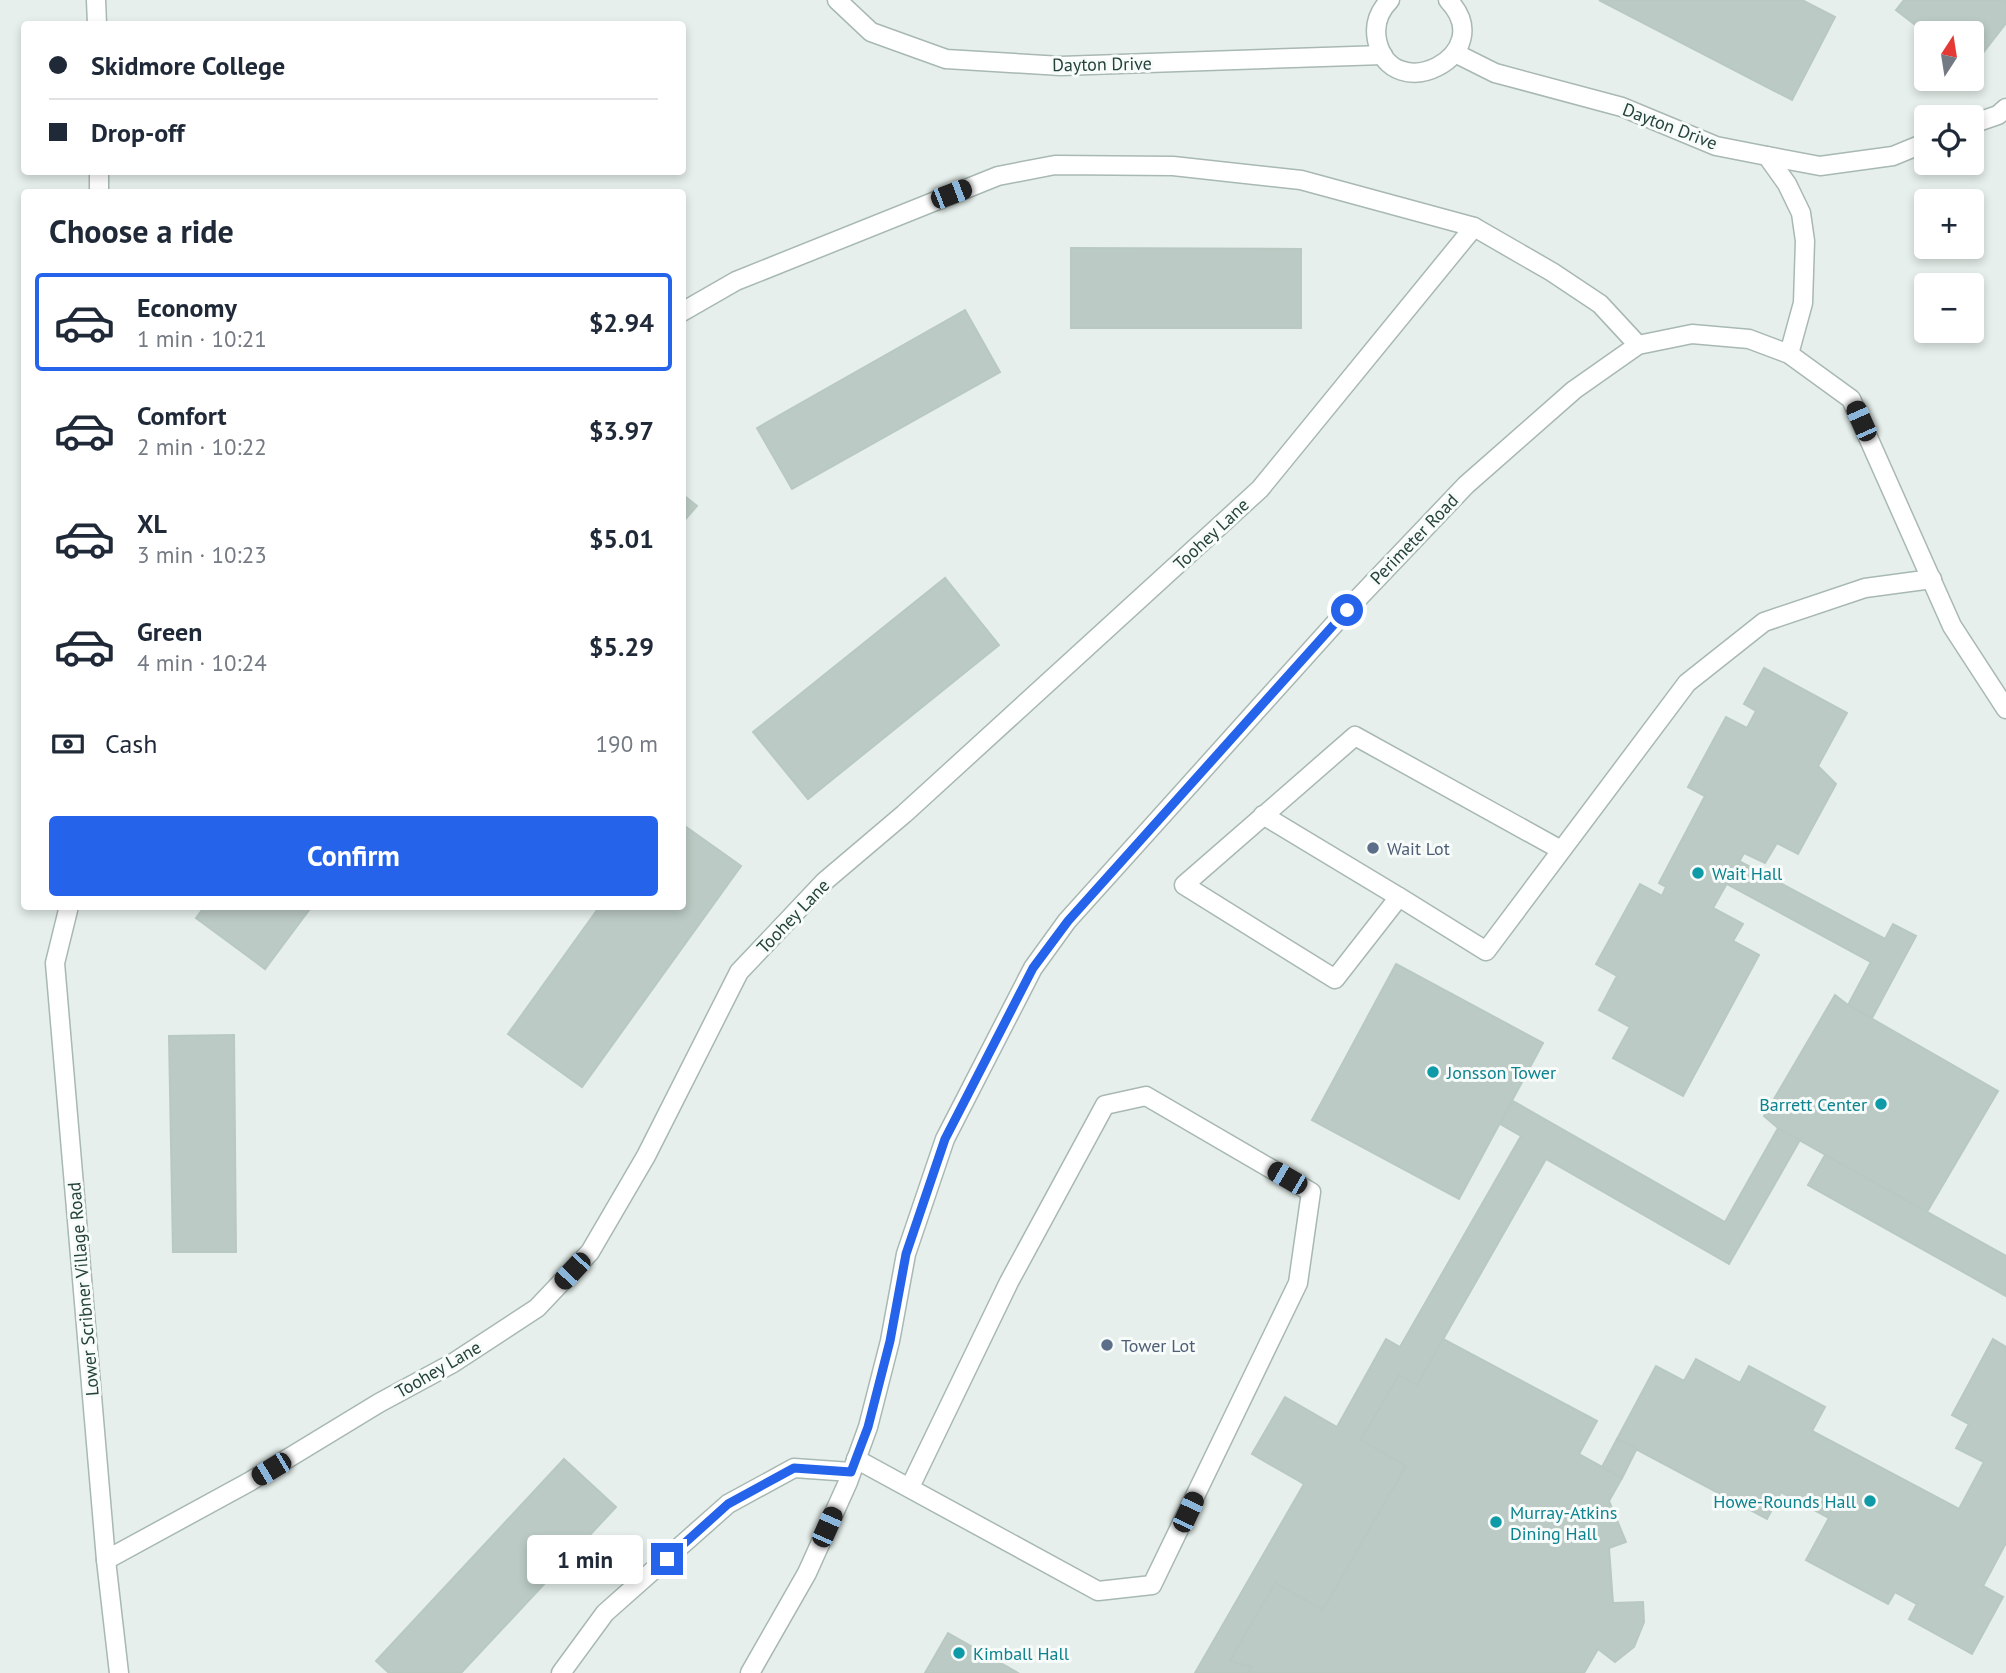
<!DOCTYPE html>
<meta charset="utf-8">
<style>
body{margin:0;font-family:"PT Sans",sans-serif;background:#f6f6f7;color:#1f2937;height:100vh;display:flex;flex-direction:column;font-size:26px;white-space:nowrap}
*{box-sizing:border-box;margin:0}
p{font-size:23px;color:#747a83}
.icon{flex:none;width:38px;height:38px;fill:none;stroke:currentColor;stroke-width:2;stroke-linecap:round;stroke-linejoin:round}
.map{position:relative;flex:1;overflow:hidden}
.side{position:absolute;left:21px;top:189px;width:665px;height:721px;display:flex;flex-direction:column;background:#fff;border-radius:7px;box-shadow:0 4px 10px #0003}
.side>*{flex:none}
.guide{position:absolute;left:21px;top:21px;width:665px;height:154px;border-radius:7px;box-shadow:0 4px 10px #0003;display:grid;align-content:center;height:154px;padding:0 28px;background:#fff}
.needle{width:46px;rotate:12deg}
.fabs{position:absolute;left:1914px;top:21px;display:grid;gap:14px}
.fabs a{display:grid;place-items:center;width:70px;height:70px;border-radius:7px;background:#fff;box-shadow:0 4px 10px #0003;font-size:35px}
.end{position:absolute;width:32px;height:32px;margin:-16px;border:9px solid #2563eb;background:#fff;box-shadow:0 0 0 4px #fff}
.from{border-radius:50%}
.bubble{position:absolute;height:49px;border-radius:7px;background:#fff;box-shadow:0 4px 10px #0003;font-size:23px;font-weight:700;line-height:49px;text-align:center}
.car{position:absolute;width:21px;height:42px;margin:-21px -10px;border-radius:9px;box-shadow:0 0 5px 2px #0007;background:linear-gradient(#222 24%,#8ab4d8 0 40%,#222 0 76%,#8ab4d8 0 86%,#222 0)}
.guide b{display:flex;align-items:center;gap:24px;height:66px;font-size:26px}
.guide b+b{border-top:2px solid #e0e1e3}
.guide i{width:18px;height:18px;background:#1f2937}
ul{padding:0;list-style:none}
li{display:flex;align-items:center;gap:21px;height:98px;margin:0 14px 10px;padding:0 14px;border:4px solid transparent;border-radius:7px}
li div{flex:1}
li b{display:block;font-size:26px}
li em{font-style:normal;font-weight:700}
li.current{border-color:#2563eb}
li>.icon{width:63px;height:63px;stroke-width:1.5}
h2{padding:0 28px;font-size:32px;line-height:84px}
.pay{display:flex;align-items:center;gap:18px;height:77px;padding:0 28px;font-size:26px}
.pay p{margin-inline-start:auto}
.cta{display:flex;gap:14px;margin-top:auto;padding:14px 28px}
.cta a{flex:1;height:80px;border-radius:7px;background:#2563eb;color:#fff;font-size:28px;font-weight:700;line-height:80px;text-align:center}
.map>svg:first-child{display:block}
.building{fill:#bbcac4;stroke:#b8c9c2;stroke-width:2}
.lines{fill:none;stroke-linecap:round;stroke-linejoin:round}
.lane-casing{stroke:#a8b8b2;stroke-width:21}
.lane{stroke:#fff;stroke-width:18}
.route{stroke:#2563eb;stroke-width:9}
.service-dot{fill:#5c6f8a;stroke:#f7fbf9;stroke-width:2.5}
.culture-dot{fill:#0f9aa8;stroke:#f7fbf9;stroke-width:2.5}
.labels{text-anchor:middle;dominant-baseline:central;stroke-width:6;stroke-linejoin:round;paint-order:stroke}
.street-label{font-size:18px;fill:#24423a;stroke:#f7fbf9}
.service-label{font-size:18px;fill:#4e5e75;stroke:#f7fbf9;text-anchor:start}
.culture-label{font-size:18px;fill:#0d838f;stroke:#f7fbf9;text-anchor:start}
</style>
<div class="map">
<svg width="2006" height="1673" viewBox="0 0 2006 1673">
<rect width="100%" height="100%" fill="#e6efeb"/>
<!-- building -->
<g class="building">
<polygon points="1599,0 1802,0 1835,17 1792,100"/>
<polygon points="1904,0 2006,0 2006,23 1972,67 1972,33 1927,34 1896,10"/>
<polygon points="1071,248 1301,249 1301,328 1071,328"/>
<polygon points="965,310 1000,372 792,489 757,428"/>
<polygon points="682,494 697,506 682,523"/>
<polygon points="945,578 999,645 808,799 753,732"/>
<polygon points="1764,668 1847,713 1818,766 1836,784 1798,854 1777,843 1765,863 1744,853 1713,908 1743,924 1733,941 1759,955 1683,1096 1613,1058 1630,1027 1599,1010 1617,976 1596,964 1640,884 1662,896 1666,887 1659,883 1705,796 1688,787 1726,717 1747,728 1756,711 1744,704"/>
<polygon points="682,824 741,866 582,1087 508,1034 600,906 682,906"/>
<polygon points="1739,861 1885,939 1893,924 1916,936 1872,1018 1848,1005 1871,962 1727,884"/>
<polygon points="205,906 312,906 265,969 196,918"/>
<polygon points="1396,964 1543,1043 1459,1199 1312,1120"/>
<polygon points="1835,995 1848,1005 1998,1091 1927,1212 1778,1128 1764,1116"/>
<polygon points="234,1035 236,1252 173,1252 169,1036"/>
<polygon points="1513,1101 1725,1222 1778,1128 1800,1140 1729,1264 1546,1159 1417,1385 1399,1375 1361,1440 1406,1466 1323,1610 1275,1583 1230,1661 1252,1667 1249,1673 1195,1673 1304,1484 1252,1454 1285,1397 1337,1427 1386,1339 1400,1347 1521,1136 1500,1124"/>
<polygon points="1825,1155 2006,1256 2006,1296 1808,1185"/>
<polygon points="1443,1339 1597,1421 1579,1454 1622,1478 1609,1501 1626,1542 1609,1548 1613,1603 1643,1602 1644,1622 1634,1647 1615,1662 1598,1649 1584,1673 1249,1673 1252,1667 1230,1661 1275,1583 1323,1610 1406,1466 1361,1440 1399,1375 1417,1385"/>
<polygon points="1993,1339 2006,1347 2006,1543 1983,1586 2003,1597 1972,1654 1909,1619 1917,1604 1895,1592 1888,1604 1806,1560 1829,1518 1781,1492 1767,1519 1617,1439 1656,1366 1684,1381 1696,1359 1740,1383 1749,1366 1825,1407 1812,1431 1959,1509 1984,1462 1956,1448 1969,1424 1952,1415"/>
<polygon points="1617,1439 1637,1448 1622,1478 1602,1467"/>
<polygon points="564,1459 616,1507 461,1673 389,1673 376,1661"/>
<polygon points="948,1633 1018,1673 925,1673"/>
</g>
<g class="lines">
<defs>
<g id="lane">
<polyline points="96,0 97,24"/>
<polyline points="837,0 871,32 946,59 1061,66 1383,55"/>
<path d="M1390,0C1379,11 1374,25 1377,40C1391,109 1501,55 1448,0"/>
<polyline points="1455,53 1495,73 1622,107 1716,146 1767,156 1820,166 1893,156 1927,142"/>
<polyline points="1972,124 1998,115 2006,108"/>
<polyline points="1767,156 1787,184 1801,213 1805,241 1803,303 1789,354"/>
<polyline points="99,172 99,192"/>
<polyline points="682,312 736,281 998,176 1055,165 1173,166 1301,180 1474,227 1552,272 1600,304 1638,345"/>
<polyline points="1263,815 1399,897"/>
<polyline points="1561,850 1355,736 1184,885 1335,979 1399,897 1486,951 1687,683 1764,622 1865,588 1932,579"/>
<polyline points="69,906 55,963 106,1560 119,1673"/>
<polyline points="856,1459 1098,1591 1152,1585 1298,1283 1311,1192 1146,1096 1105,1105 1009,1282 910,1487"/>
<polyline points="106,1560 249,1482 379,1403 453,1363 537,1308 590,1252 646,1156 739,972 825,881 904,814 1260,489 1474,227"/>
<polyline points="561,1673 605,1613 728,1504 794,1468 851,1472"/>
<polyline points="750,1673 807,1573 848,1482 868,1427 890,1341 906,1254 945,1139 1033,968 1067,921 1347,610 1466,485 1574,390 1638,345 1692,334 1749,339 1789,354 1851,399 1952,626 2006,709"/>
</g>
</defs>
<!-- lane casing -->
<use href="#lane" class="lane-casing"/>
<!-- lane -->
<use href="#lane" class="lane"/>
</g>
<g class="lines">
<!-- route -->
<polyline class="route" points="667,1559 728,1504 794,1468 851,1472 868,1427 890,1341 906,1254 945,1139 1033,968 1068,921 1347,610"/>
</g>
<!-- markers -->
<g class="service-dot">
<circle cx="1373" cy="848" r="7"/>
<circle cx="1107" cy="1345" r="7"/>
</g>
<g class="culture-dot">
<circle cx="1698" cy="873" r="7"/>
<circle cx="1433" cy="1072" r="7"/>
<circle cx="1881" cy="1104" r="7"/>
<circle cx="1870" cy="1501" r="7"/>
<circle cx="1496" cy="1522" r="7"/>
<circle cx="959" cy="1653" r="7"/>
</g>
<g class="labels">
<!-- street labels -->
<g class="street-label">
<text transform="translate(1102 64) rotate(-1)">Dayton Drive</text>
<text transform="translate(1670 126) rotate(21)">Dayton Drive</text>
<text transform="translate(1211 534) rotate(-43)">Toohey Lane</text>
<text transform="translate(1414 539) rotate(-46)">Perimeter Road</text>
<text transform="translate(793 916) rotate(-46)">Toohey Lane</text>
<text transform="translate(83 1289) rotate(-95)">Lower Scribner Village Road</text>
<text transform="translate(438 1369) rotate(-30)">Toohey Lane</text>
</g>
<!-- service labels -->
<g class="service-label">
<text x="1387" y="848">Wait Lot</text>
<text x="1121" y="1345">Tower Lot</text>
</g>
<!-- culture labels -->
<g class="culture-label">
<text x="1712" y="873">Wait Hall</text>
<text x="1447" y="1072">Jonsson Tower</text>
<text x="1867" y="1104" text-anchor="end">Barrett Center</text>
<text x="1856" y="1501" text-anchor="end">Howe-Rounds Hall</text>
<text x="1510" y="1512">Murray-Atkins<tspan x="1510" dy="21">Dining Hall</tspan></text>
<text x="973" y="1653">Kimball Hall</text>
</g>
</g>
</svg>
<div class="fabs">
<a><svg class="needle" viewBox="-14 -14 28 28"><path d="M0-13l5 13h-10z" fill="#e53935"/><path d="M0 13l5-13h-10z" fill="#747a83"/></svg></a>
<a><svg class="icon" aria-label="locate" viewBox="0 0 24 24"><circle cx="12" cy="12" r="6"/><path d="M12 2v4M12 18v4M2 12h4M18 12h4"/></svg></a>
<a>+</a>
<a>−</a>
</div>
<i class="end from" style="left:1347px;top:610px"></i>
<i class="end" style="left:667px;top:1559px"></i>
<div class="bubble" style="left:527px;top:1535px;width:116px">1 min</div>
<i class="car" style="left:951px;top:194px;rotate:69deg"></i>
<i class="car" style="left:1861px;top:421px;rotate:336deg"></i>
<i class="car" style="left:1287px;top:1178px;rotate:300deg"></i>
<i class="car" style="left:572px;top:1271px;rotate:223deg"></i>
<i class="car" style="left:271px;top:1469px;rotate:239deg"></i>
<i class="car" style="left:1188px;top:1512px;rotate:25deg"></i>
<i class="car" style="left:827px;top:1527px;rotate:24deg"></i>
<div class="guide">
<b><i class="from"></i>Skidmore College</b>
<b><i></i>Drop-off</b>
</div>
<section class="side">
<h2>Choose a ride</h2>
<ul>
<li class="current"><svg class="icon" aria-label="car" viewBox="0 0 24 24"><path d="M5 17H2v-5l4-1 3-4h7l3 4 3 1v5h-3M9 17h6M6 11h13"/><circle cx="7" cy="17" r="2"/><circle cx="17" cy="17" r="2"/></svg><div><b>Economy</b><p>1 min · 10:21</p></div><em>$2.94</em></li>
<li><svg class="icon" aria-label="car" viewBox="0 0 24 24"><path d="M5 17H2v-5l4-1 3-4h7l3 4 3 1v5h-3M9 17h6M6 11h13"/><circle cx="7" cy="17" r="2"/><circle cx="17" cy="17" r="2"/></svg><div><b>Comfort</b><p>2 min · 10:22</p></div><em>$3.97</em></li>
<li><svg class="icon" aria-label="car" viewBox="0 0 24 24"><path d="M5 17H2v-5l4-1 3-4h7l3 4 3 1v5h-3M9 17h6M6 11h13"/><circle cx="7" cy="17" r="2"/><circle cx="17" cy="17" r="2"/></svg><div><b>XL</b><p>3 min · 10:23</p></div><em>$5.01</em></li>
<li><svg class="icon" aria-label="car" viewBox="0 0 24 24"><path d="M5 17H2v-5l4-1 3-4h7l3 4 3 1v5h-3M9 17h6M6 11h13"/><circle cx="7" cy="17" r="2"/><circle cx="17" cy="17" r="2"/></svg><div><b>Green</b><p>4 min · 10:24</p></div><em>$5.29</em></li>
</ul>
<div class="pay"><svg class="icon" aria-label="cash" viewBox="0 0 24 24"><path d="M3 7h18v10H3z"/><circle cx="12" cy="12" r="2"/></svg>Cash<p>190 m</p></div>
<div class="cta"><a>Confirm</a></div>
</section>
</div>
